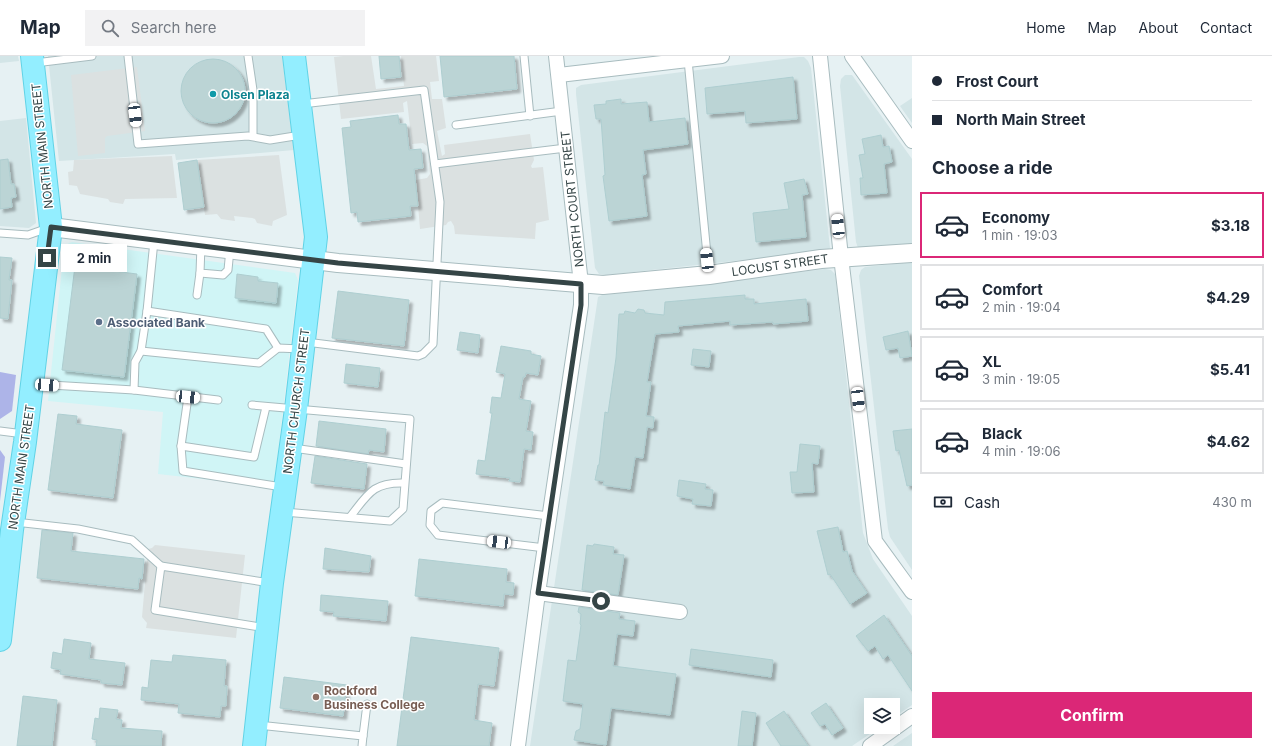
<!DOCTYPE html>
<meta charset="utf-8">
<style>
body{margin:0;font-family:Inter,sans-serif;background:#f2f2f3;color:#1f2937;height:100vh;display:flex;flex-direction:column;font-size:15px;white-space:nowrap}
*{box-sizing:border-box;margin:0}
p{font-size:13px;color:#747a83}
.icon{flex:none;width:22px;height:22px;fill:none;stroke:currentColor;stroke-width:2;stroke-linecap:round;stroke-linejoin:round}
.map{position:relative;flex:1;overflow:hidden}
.side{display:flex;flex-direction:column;background:#fff;width:360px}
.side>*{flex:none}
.hud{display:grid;align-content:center;height:88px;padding:0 20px;background:#fff}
.fabs{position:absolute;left:864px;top:642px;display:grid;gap:8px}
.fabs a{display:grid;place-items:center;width:36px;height:36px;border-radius:0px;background:#fff;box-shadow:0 4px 16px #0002;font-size:20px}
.end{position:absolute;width:18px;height:18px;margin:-9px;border:5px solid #354546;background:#fff;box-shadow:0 0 0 2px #fff}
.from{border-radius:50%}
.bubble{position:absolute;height:28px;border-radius:0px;background:#fff;box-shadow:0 4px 16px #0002;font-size:13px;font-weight:700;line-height:28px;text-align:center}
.car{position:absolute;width:12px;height:24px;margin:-12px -6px;border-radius:5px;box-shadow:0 0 3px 1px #0007;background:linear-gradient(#fff 24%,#345 0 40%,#fff 0 76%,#345 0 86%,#fff 0)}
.hud b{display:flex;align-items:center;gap:14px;height:38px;font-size:15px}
.hud b+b{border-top:1px solid #e0e1e3}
.hud i{width:10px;height:10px;background:#1f2937}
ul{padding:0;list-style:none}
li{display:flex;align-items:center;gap:12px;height:66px;margin:0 8px 6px;padding:0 12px;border:2px solid #e0e1e3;border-radius:0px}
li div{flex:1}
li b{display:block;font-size:15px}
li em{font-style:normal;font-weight:700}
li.on{border-color:#db2777}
li>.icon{width:36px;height:36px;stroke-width:1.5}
h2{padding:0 20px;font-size:18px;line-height:48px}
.pay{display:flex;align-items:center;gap:10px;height:44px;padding:0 20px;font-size:15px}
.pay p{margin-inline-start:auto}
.button{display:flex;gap:8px;margin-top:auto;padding:8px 20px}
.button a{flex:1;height:46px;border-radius:0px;background:#db2777;color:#fff;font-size:16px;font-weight:700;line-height:46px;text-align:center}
header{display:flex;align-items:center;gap:24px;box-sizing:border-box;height:56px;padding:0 20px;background:#fff;border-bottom:1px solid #e0e1e3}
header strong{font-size:19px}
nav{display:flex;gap:22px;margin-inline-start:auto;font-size:14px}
.search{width:280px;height:36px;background:#f2f2f3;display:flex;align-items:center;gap:10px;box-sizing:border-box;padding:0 14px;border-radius:0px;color:#747a83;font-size:15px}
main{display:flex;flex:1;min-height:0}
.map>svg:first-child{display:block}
.residential{fill:#d3e5e7}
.commercial{fill:#d0f5f6}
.green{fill:#adb4e8}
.parking{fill:#dbe1e1}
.building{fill:#bbd4d5;stroke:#aeced0;filter:url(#shadow)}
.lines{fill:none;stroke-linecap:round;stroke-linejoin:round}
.service-casing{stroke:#a8bcbf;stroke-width:9}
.minor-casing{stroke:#a8bcbf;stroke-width:16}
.tertiary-casing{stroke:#a8bcbf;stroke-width:20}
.primary-casing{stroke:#61d3e6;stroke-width:24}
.service{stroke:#fff;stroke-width:7}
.minor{stroke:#fff;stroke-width:14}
.tertiary{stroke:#fff;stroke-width:18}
.primary{stroke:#93eeff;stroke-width:22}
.route{stroke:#354546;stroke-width:5}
.culture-dot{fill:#0f9aa8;stroke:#fff;stroke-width:1.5}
.service-dot{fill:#5c6f8a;stroke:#fff;stroke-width:1.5}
.education-dot{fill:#8d6e63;stroke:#fff;stroke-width:1.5}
.labels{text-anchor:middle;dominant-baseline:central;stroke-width:3;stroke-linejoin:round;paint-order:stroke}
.culture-label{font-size:12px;font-weight:bold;fill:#0d838f;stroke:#fff;text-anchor:start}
.street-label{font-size:12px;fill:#354546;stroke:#fff}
.service-label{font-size:12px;font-weight:bold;fill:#4e5e75;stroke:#fff;text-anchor:start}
.education-label{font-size:12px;font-weight:bold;fill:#785e54;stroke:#fff;text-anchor:start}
</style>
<header>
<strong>Map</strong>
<div class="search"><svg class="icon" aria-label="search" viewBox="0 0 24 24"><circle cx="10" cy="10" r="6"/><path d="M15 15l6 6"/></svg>Search here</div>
<nav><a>Home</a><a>Map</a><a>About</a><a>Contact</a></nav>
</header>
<main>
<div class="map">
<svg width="912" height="690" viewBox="0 0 912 690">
<defs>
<filter id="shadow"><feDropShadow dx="3.5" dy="3.5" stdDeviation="1" flood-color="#0004"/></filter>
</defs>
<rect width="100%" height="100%" fill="#e6f1f3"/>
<!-- residential -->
<g class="residential">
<polygon points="0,0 18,0 19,5 0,7"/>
<polygon points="48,0 282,0 294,94 176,104 175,98 59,105"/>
<polygon points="799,1 804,1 808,5 811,12 830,192 826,195 606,219 599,218 595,212 576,38 576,32 581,29"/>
<polygon points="845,19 852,19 912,103 912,188 865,194 858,192 856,186 840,30 841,23"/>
<polygon points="912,42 912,67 900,50"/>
<polygon points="26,62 36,167 29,172 0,170 0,65"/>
<polygon points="912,206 912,514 890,481 888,473 859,220 861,214 865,211"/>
<polygon points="825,213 831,214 835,218 836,225 863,477 873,503 912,560 912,649 893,662 893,649 871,649 871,671 880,671 852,690 530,690 598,241 604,238"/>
<polygon points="912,677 912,690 893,690"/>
</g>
<!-- commercial -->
<polygon class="commercial" points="72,186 295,217 298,224 274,431 158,418 163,356 48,345 64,193 65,189"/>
<!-- green -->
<g class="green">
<polygon points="0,316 16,319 12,355 0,363"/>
<polygon points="0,394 5,401 0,445"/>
</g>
<!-- parking -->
<g class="parking">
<polygon points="343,0 371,0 376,33 404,30 401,0 436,0 439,25 430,26 432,43 442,43 446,72 437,75 442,100 445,98 444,89 530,78 534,104 531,110 532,112 543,111 549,164 536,167 535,183 455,178 454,170 451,165 448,166 446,169 420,173 416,124 427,122 430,118 427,90 423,87 412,88 407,45 403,47 404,56 341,63 334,1"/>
<polygon points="137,11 145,75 107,80 105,82 105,97 78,100 71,19"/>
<polygon points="279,99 287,159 273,165 272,170 257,167 255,163 252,162 234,160 235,165 221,163 217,158 205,159 197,104"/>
<polygon points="172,100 177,142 125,143 123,148 110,146 108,143 80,138 77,130 69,129 68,116 73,115 74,104"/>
<polygon points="155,489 245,499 236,582 146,572 147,567 142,561 148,493 152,492"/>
</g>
<!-- building -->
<g class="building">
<polygon points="379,0 399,0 401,21 381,23"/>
<polygon points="440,0 514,0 517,33 444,41"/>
<circle cx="213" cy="35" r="32"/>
<polygon points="793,21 797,63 746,67 745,55 707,58 705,32"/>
<polygon points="621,43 621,48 647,46 649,66 685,62 688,88 643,94 646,118 642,119 647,160 609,165 603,120 605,119 601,63 596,63 594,49 606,48 606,45"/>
<polygon points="398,59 399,68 406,68 409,94 421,93 423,112 414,113 418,150 410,150 411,160 358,166 357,156 351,157 342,72 351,71 350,65"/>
<polygon points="881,79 883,91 889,90 892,106 884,108 887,137 861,139 860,122 863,122 859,99 865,98 862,83"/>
<polygon points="8,103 11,128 14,128 16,141 11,142 12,151 0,153 0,104"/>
<polygon points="197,104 204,151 184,154 178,107"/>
<polygon points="804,123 808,138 802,139 806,181 756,186 753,157 789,153 784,127"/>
<polygon points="0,201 12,202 9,224 12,224 8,263 0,262"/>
<polygon points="75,210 137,218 124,321 62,314"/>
<polygon points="237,218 258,221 258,225 278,227 276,247 235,242"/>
<polygon points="338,235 409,244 404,290 332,282"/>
<polygon points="745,239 745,243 754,243 754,248 806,243 808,265 773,268 773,266 730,269 730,265 678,270 679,276 655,278 647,326 651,326 646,360 654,361 653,372 647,371 643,402 635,401 630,433 603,429 604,425 595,424 598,409 599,409 605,356 608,357 616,302 619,258 624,258 625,255 635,257 638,253 644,254 645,257 664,259 665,246"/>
<polygon points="908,275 912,300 900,302 898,292 886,294 883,281"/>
<polygon points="460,276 480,279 478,297 457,294"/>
<polygon points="501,290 531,295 531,298 541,300 538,319 526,317 525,321 523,321 519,343 531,345 526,375 533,376 531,394 524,393 520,426 509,425 510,422 476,418 478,404 485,405 492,357 490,357 492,341 501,342 505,318 496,316"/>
<polygon points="693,293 711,295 709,311 691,309"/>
<polygon points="346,308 380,312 378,331 344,327"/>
<polygon points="58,358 77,360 76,368 122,374 113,442 48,434"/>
<polygon points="319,365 386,373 384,396 369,394 368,398 316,390"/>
<polygon points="912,373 912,429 907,430 899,394 896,395 893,375"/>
<polygon points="800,388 820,390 818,408 812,407 814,436 792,437 790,416 797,416"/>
<polygon points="315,400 367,408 364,433 311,427"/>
<polygon points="679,424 706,428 705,433 713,434 711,450 692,448 693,443 677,440"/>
<polygon points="838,471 843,496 847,495 852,515 867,537 850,548 830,518 828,519 817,475"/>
<polygon points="42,474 73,477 71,495 144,503 142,523 139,522 138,533 37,522"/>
<polygon points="594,488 614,491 613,498 624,499 618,539 582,534 587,489 593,490"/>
<polygon points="325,492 371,500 369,516 323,513"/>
<polygon points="419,503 507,513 506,526 514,527 513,539 504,538 503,550 415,540"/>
<polygon points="321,539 388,545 386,565 333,560 334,556 320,555"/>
<polygon points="579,551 620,557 619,563 635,565 633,580 617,578 613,610 676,618 670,659 611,652 606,689 574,684 576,675 580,673 583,648 563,645 568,604 576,605 581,569 580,568 581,558 578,556"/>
<polygon points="884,559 912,600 912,635 888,599 883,603 875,590 868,595 856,580"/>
<polygon points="411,581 499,592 494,630 478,628 474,664 492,667 489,690 397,690"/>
<polygon points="64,583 91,587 89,603 125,607 122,629 101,627 101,624 60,618 61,614 51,612 53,596 62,598"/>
<polygon points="691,593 773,604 771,621 689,609"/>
<polygon points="173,599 226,604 224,630 227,630 226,650 221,650 220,661 178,657 179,648 141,644 142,631 148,632 151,604 172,606"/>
<polygon points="284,621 347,629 343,660 280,652"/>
<polygon points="23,640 57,644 52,690 17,690"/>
<polygon points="826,647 843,672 832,679 825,668 820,670 811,657"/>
<polygon points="100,652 118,654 116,663 122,664 121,672 162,675 161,690 96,690 97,684 92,683 95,662 99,663"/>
<polygon points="742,655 756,657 752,690 738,690"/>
<polygon points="784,655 808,690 781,690 766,667"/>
</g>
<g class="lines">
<defs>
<g id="service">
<polyline points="128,0 138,88 248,80 270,84 301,79"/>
<polyline points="248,0 253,34 253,80"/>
<polyline points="524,0 530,60"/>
<polyline points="688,4 709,219"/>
<polyline points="35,7 92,0"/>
<polyline points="302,48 424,34 440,146 433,288 423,298 418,300 306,286"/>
<polyline points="456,69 562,55"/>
<polyline points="435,108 566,92"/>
<polyline points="0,177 28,179 48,172"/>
<polyline points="201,189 200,217 223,219 228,214 230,193"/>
<polyline points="197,239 200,217"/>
<polyline points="147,255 266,273 278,292"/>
<polyline points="141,295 259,307 278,292 301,293"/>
<polyline points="34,328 134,334 218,344"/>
<polyline points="134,334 135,306 141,295 147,255 154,185"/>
<polyline points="188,341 181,390 183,415 282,431"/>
<polyline points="252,349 410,363 403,453 390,465 284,456"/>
<polyline points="0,375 24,378"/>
<polyline points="181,390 254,401 266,351"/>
<polyline points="293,392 406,408"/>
<path d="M350,461C368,438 373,426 404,427"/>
<polyline points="15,466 78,473 132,484 161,510"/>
<polyline points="545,492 438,479 430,469 431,455 442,447 549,460"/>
<polyline points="266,572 155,554 161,510 270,527"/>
<polyline points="258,669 363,680 362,690"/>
<polyline points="363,680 367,648"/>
</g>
<g id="minor">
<polyline points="820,0 841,201 875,485 912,536"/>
<polyline points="852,0 912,85"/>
<polyline points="559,19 722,0"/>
<polyline points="538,537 680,556"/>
<polyline points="518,690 538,537 581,249 581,228 556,0"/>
<polyline points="870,690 912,660"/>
</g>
<polyline id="tertiary" points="51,171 338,207 603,229 709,219 821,203 912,197"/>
<g id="primary">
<polyline points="0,584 12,474 25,386 51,171 32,0"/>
<polyline points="254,690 272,527 296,353 316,181 294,0"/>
</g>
</defs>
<!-- service casing -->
<use href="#service" class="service-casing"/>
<!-- minor casing -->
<use href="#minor" class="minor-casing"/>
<!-- tertiary casing -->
<use href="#tertiary" class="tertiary-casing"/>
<!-- primary casing -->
<use href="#primary" class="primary-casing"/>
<!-- service -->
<use href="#service" class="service"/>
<!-- minor -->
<use href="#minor" class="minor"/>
<!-- tertiary -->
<use href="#tertiary" class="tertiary"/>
<!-- primary -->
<use href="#primary" class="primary"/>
</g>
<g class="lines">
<!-- route -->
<polyline class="route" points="47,202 51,171 338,207 581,228 581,249 538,537 601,545"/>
</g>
<!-- markers -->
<circle class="culture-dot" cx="213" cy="38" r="4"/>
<circle class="service-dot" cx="99" cy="266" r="4"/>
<circle class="education-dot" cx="316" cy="641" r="4"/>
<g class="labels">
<!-- culture labels -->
<g class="culture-label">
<text x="221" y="38">Olsen Plaza</text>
</g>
<!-- street labels -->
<g class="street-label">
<text transform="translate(42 90) rotate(-96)">NORTH MAIN STREET</text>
<text transform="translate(572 143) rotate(-96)">NORTH COURT STREET</text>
<text transform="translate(780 209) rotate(-8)">LOCUST STREET</text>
<text transform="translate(296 345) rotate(-83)">NORTH CHURCH STREET</text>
<text transform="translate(21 411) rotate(-82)">NORTH MAIN STREET</text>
</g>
<!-- service labels -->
<g class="service-label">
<text x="107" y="266">Associated Bank</text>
</g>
<!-- education labels -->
<g class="education-label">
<text x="324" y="634">Rockford<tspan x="324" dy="14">Business College</tspan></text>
</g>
</g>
</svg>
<div class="fabs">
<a><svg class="icon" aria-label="layers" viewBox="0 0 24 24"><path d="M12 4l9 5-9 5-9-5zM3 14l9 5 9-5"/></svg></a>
</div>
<i class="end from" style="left:601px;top:545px"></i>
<i class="end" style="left:47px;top:202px"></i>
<div class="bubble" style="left:61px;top:188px;width:66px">2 min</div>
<i class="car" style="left:135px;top:59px;rotate:173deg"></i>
<i class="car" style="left:838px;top:170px;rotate:354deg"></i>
<i class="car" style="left:707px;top:204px;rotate:354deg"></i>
<i class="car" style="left:47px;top:329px;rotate:94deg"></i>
<i class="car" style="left:188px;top:341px;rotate:96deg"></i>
<i class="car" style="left:858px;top:343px;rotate:173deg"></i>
<i class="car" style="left:499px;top:486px;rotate:277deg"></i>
</div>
<section class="side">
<div class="hud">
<b><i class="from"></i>Frost Court</b>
<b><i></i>North Main Street</b>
</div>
<h2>Choose a ride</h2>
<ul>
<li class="on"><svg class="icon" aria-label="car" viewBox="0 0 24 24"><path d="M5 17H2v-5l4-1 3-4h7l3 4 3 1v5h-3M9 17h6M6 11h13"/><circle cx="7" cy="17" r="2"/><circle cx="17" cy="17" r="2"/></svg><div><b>Economy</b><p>1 min · 19:03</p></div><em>$3.18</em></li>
<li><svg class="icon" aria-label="car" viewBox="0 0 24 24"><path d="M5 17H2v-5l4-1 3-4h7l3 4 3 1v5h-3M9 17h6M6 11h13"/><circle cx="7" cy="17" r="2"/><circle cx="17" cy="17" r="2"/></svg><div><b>Comfort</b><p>2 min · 19:04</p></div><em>$4.29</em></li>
<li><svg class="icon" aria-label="car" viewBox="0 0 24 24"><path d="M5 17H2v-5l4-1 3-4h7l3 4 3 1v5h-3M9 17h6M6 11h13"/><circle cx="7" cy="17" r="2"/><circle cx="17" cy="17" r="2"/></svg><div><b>XL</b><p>3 min · 19:05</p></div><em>$5.41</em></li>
<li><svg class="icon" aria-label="car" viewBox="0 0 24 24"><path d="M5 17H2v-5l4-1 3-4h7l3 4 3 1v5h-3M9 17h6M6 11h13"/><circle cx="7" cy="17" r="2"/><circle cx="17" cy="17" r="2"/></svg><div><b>Black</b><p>4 min · 19:06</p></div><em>$4.62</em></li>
</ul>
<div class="pay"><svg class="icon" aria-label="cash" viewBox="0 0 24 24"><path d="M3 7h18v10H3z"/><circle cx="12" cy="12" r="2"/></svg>Cash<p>430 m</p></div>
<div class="button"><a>Confirm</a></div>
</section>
</main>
